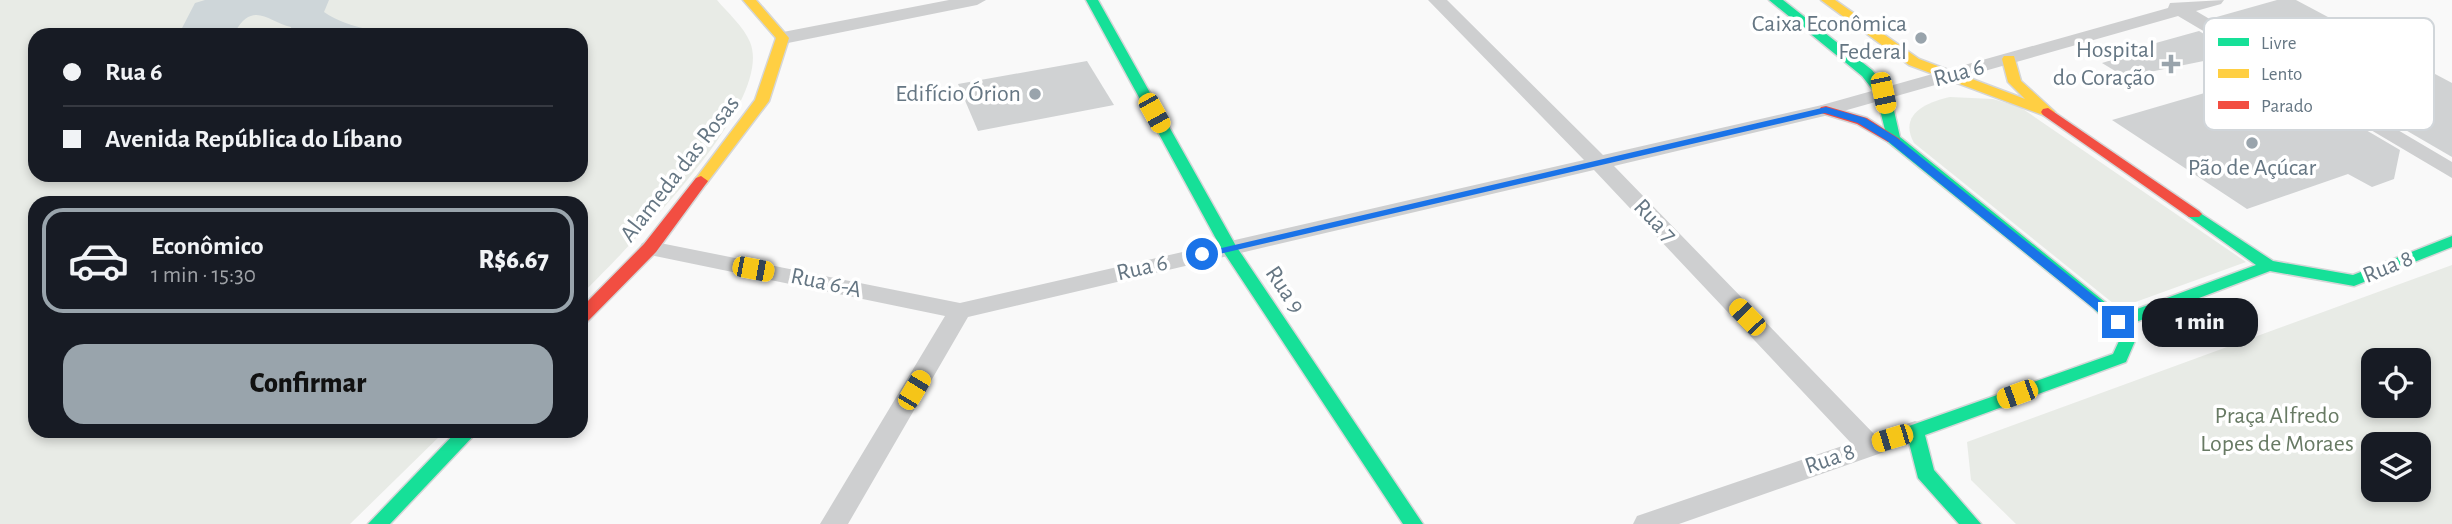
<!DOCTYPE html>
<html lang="pt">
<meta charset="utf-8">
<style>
body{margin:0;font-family:"Alegreya Sans",sans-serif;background:#242831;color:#f1f3f6;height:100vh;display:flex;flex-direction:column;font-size:26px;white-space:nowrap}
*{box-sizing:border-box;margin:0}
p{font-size:23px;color:#9ea1a6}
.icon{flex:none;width:38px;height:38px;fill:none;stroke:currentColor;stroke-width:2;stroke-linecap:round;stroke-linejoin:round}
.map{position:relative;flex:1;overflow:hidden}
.side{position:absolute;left:28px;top:196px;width:560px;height:242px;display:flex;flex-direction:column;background:#171b24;border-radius:21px;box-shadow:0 4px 10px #0003}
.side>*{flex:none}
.hud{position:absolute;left:28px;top:28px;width:560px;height:154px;border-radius:21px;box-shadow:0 4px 10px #0003;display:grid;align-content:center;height:154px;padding:0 35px;background:#171b24}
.controls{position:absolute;left:2361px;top:348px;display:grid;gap:14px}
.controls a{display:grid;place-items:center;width:70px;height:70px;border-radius:14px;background:#171b24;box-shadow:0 4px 10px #0003;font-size:35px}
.end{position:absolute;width:32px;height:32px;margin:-16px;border:9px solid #1a73e8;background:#fff;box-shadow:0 0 0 4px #fff}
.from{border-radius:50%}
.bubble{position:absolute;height:49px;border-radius:21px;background:#171b24;box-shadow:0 4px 10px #0003;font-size:23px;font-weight:800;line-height:49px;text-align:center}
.car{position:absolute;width:21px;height:42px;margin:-21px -10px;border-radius:9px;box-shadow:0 0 5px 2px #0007;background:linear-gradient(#f5c518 24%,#345 0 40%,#f5c518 0 76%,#345 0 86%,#f5c518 0)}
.hud b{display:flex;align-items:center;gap:24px;height:66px;font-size:26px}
.hud b+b{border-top:2px solid #363941}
.hud i{width:18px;height:18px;background:#f1f3f6}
ul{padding:12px 0 0;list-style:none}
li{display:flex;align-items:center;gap:21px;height:105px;margin:0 14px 10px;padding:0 21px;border:4px solid transparent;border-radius:21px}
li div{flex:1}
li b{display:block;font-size:26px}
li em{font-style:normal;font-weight:800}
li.active{border-color:#99a4ac}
li>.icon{width:63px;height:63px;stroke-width:1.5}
.action{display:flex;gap:14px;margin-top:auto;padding:14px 35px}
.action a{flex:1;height:80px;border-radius:21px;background:#99a4ac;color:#111;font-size:28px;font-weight:800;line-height:80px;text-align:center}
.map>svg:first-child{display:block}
.green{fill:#e8ebe6;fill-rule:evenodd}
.water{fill:#ced6d9}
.building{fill:#d0d2d3}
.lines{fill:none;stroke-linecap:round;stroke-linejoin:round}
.fast-casing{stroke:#d5d6d7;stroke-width:3}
.slow-casing{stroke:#d5d6d7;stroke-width:3}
.jam-casing{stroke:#d5d6d7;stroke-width:3}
.street{fill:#cecfd0;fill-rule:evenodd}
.fast{fill:#16e098;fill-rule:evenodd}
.slow{fill:#ffcf43;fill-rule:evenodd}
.jam{fill:#f24e42;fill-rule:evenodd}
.route{fill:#1a73e8}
.poi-dot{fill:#99a4ac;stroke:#fff;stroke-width:2.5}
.labels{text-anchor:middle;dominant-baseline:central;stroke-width:7;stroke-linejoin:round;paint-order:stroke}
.poi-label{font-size:24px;fill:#657683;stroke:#fff;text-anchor:end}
.street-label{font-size:24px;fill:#657683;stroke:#fff}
.park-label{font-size:24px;fill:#687a64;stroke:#fff}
.key{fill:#fff;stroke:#d1d6da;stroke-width:2}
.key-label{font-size:19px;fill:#657683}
</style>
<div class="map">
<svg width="2452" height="524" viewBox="0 0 2452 524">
<rect width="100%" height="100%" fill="#f9f9f9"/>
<!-- green -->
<g class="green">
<path d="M0,0H717C727,12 744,27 750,42C776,104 623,252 581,295V203H35V430L445,431L350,524H0ZM35,35H581V175H35Z"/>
<path d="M1950,97L1993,99L2020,107L2246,262L2119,308L1914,143C1898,114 1927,102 1950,97Z"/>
<path d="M2452,265V524H2016L1971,480L1967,442ZM2418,360V406H2373V360ZM2418,444V490H2373V444Z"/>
</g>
<!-- water -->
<path class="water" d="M205,0H329L324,12C362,38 420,33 464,32L466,35H292L291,27C269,22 253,0 235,32L240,35H184L181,30L195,3Z"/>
<!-- building -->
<g class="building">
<polygon points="2277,0 2296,0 2452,83 2452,157 2213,18"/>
<polygon points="2199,31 2238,54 2125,77 2102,63 2128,55 2127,51"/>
<polygon points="1087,61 1114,105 978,131 958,84"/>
<polygon points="2232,85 2268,106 2325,106 2400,150 2394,179 2372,187 2348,174 2247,209 2112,120"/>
</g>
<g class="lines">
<defs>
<g id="fast">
<polygon points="1086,0 1098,0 1236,246 1423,524 1403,524 1221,248"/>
<polygon points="1769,0 1783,0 1872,70 1890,93 1900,137 2121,315 2256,265 2189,217 2186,214 2194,209 2273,261 2353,275 2452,236 2452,247 2354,286 2270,271 2128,325 2135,341 2126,362 1925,435 1934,470 1981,524 1959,524 1918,478 1906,431 1909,426 2113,354 2119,341 2111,325 2092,307 1888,142 1876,94 1862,76"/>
<polygon points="458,430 479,430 390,524 368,524"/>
</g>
<g id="slow">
<polygon points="743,0 756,0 789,38 769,101 706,184 701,186 694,181 755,100 776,38"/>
<polygon points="1821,0 1835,0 1919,59 2025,99 2008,82 2002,59 2004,56 2014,56 2021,81 2055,112 2053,115 2043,115 1909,65"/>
</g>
<g id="jam">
<polygon points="1826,106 1867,118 1900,139 1898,142 1888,142 1857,124 1821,113 1819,110 1821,107"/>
<polygon points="2048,108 2199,211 2202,214 2199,217 2189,217 2043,115 2041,112 2043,109"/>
<polygon points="701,176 708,181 656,252 587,322 581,324 581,308 644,244 696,178"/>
</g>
</defs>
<!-- fast casing -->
<use href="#fast" class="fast-casing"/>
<!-- slow casing -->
<use href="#slow" class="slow-casing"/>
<!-- jam casing -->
<use href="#jam" class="jam-casing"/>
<!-- street -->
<g class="street">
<polygon points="949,0 986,0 977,5 783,44 774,38 783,32"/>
<polygon points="1428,0 1447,0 1603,155 1822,105 2168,8 2170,3 2224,0 2221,4 2196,11 2452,162 2452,178 2178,16 1833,114 1614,166 1875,435 1915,421 1924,424 1928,431 1924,438 1679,524 1633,524 1637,516 1851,443 1594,170 968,317 848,524 820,524 945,316 650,255 642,253 639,248 642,243 650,241 960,303 1584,160"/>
</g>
<!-- fast -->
<use href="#fast" class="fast"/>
<!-- slow -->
<use href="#slow" class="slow"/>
<!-- jam -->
<use href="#jam" class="jam"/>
</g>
<!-- route -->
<polygon class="route" points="1826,107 1865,118 1896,137 2123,319 2123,325 2114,325 1889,142 1858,123 1825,113 1202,258 1196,254"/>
<!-- markers -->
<g class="poi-dot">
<circle cx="1921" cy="38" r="7"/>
<path d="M2167.5 53.5h7v7h7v7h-7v7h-7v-7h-7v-7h7z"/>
<circle cx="1035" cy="94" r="7"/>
<circle cx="2252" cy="143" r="7"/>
</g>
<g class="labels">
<!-- poi labels -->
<g class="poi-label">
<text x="1907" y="24">Caixa Econômica<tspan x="1907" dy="28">Federal</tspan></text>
<text x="2155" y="50">Hospital<tspan x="2155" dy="28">do Coração</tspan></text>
<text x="1021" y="94">Edifício Órion</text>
<text x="2252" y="168" text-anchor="middle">Pão de Açúcar</text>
</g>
<!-- street labels -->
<g class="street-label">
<text transform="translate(1959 73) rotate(-15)">Rua 6</text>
<text transform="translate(680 169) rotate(-52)">Alameda das Rosas</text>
<text transform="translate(1655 221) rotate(46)">Rua 7</text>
<text transform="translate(2388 267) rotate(-22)">Rua 8</text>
<text transform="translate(1142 268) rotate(-13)">Rua 6</text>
<text transform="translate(826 283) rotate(12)">Rua 6-A</text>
<text transform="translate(1285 290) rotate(56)">Rua 9</text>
<text transform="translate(1830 459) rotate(-19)">Rua 8</text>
</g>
<!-- park labels -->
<g class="park-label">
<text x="2277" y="416">Praça Alfredo<tspan x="2277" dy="28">Lopes de Moraes</tspan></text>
</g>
</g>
<!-- legend -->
<rect x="2204" y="18" width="230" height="112" rx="10" class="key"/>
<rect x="2218" y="38" width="31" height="8" fill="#16e098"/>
<rect x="2218" y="69" width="31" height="9" fill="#ffcf43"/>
<rect x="2218" y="101" width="31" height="8" fill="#f24e42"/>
<g class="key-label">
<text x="2261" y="49">Livre</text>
<text x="2261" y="80">Lento</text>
<text x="2261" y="112">Parado</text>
</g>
</svg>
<div class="controls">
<a><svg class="icon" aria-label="locate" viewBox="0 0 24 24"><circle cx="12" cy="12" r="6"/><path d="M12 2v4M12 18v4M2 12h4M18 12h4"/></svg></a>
<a><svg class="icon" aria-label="layers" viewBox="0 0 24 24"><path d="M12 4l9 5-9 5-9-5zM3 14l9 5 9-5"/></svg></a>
</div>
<i class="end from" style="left:1202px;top:254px"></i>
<i class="end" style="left:2118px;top:322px"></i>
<div class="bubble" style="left:2142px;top:298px;width:116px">1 min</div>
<i class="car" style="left:1883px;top:93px;rotate:168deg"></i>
<i class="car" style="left:1154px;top:113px;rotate:151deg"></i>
<i class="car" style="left:753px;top:269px;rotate:101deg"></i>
<i class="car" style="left:1747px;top:317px;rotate:316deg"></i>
<i class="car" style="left:914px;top:390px;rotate:31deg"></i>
<i class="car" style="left:2017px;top:394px;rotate:250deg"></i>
<i class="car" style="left:1892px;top:438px;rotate:253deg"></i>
<div class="hud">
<b><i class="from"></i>Rua 6</b>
<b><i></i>Avenida República do Líbano</b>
</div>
<section class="side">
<ul>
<li class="active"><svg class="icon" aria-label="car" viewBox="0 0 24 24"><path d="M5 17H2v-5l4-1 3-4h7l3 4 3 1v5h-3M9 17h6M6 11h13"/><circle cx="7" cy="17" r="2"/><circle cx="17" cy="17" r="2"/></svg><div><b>Econômico</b><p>1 min · 15:30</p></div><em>R$6.67</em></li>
</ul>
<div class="action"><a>Confirmar</a></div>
</section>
</div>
